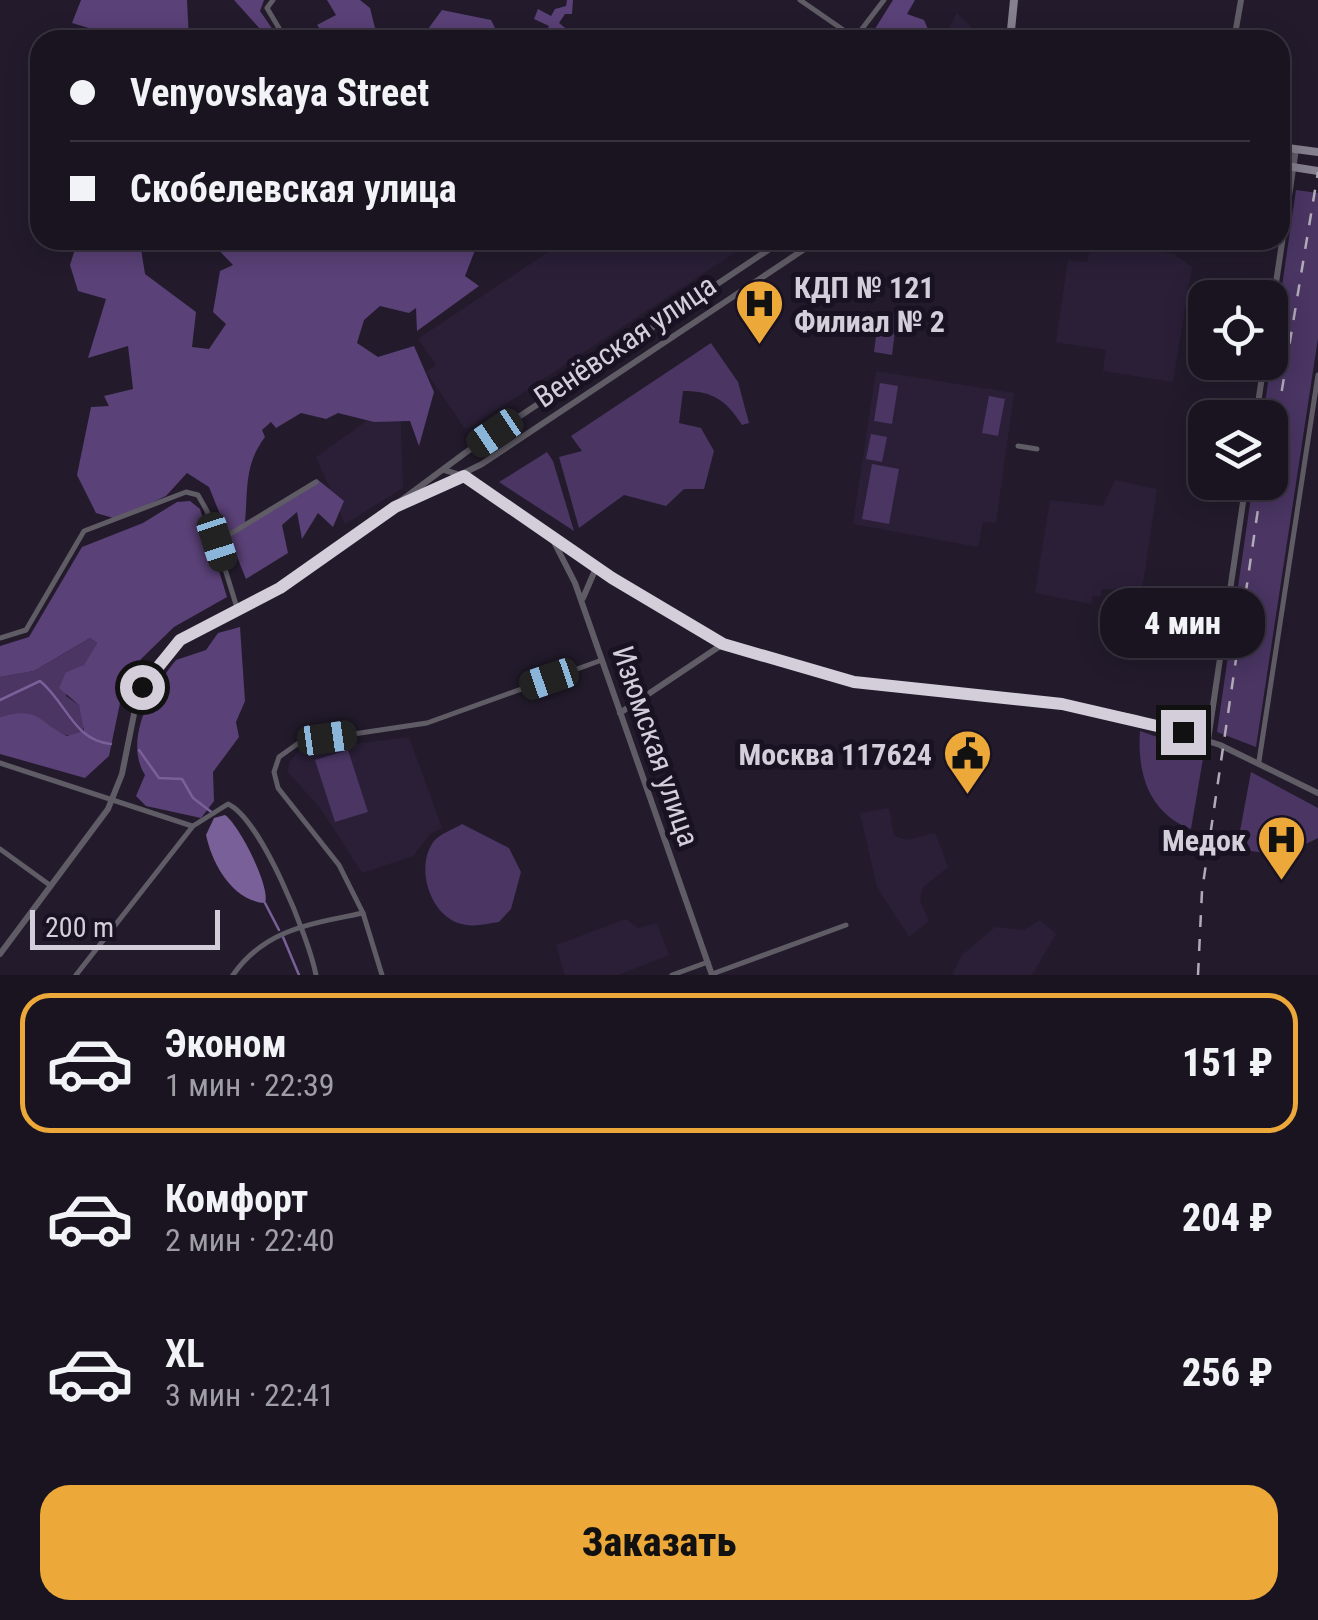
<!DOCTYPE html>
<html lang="ru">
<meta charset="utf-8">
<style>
body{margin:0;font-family:"Roboto Condensed",sans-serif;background:#231d2a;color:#f1f3f6;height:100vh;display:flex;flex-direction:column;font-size:38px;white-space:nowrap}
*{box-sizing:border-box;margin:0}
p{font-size:32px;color:#9f9ea5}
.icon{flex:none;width:55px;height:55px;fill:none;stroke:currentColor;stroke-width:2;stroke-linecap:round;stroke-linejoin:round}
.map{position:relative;height:975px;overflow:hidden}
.sheet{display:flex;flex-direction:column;background:#1a1421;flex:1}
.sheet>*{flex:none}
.hud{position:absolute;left:30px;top:30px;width:1260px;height:220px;border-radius:30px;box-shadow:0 5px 25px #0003,0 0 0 2px #38333f;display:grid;align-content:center;height:220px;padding:0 40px;background:#1a1421}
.controls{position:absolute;left:1188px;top:280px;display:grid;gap:20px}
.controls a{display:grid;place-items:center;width:100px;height:100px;border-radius:20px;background:#1a1421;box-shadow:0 5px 25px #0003,0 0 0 2px #38333f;font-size:50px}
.scale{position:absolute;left:30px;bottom:25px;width:190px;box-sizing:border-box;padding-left:10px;border:5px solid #d3ceda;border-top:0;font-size:28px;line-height:35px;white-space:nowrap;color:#d3ceda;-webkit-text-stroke:8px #191222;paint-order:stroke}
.end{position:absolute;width:45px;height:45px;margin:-22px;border:12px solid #d3ceda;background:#111;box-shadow:0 0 0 5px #111}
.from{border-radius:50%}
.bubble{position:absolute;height:70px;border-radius:30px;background:#1a1421;box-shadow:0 5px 25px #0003,0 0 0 2px #38333f;font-size:32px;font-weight:800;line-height:70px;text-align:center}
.car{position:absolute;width:30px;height:60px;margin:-30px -15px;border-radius:12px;box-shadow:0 0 8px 2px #0007;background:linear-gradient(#222 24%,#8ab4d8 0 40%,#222 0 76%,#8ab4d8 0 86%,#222 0)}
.hud b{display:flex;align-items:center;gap:35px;height:95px;font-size:38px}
.hud b+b{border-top:2px solid #38333f}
.hud i{width:25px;height:25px;background:#f1f3f6}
ul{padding:18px 0 0;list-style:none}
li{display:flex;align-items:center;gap:30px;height:140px;margin:0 20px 15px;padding:0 20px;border:5px solid transparent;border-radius:30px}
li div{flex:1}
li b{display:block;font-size:38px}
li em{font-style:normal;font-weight:800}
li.active{border-color:#eca93a}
li>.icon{width:90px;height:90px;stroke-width:1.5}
.button{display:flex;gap:20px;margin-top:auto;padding:20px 40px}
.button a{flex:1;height:115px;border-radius:30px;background:#eca93a;color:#111;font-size:40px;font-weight:800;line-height:115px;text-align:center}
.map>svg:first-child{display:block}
.built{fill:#2a1f37}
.green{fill:#4a3563}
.forest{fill:#5a4177}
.water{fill:#7a6099}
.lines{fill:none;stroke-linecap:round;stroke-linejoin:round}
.stream{stroke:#7a6099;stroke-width:2.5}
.minor{stroke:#605c66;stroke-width:5}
.tertiary{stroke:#605c66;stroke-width:6}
.secondary{stroke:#857f8e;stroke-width:8}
.rail{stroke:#b1abb8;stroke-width:2.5;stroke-dasharray:12 12;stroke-linecap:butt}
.route{stroke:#d3ceda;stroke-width:12}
.labels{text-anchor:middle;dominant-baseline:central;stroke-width:10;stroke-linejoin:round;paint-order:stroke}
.poi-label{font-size:30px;font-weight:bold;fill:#d3ceda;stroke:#191222;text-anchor:end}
.street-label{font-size:30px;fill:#d3ceda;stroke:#191222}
</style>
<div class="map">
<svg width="1318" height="975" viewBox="0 0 1318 975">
<rect width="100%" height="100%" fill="#231b2c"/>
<!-- built -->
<g class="built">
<polygon points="957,13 975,31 990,40 936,40 946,34"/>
<polygon points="566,240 728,240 736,252 466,430 426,372 436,365 418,339"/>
<polygon points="1092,241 1174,254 1192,267 1173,382 1103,371 1106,350 1056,342 1068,260 1087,262"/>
<polygon points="876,371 1014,393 996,523 983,522 978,547 853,524"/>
<polygon points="400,397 403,488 345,524 316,457"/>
<polygon points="1115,480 1157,489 1142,591 1102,589 1100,597 1093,596 1091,604 1035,593 1050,500 1103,506"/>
<polygon points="409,737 442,828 430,834 413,856 362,873 321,809 287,771 290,762 299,751"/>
<polygon points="889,808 894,836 907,840 935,833 948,867 923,887 920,901 929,921 909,937 877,887 860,813"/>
<polygon points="626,919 638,928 657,923 669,955 618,975 565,975 556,945"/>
<polygon points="1040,920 1056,934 1032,975 952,975 962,955 995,927 1024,930"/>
</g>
<!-- green -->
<g class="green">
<polygon points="1296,190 1318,193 1318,338 1256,747 1217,732 1253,483 1270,482 1270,418 1263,417"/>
<polygon points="879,312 897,315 892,355 874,352"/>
<path d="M711,343L738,382L749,423L742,425C726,400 713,391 683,391L679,423L701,428L714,451L704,489H684L666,506L624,495L579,528L559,457L582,451L571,436Z"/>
<polygon points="880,383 898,386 892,424 874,421"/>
<polygon points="989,396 1005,399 998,436 982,433"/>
<polygon points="871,434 887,437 882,462 866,459"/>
<polygon points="547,452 553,461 574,531 499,482"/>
<polygon points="872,464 899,469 889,524 862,519"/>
<path d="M90,638L97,643L84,666L66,672V696L79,705L85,725L79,736C50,739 35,707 0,717V677L34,671Z"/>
<path d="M1140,731L1204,753L1191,829C1148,813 1137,772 1140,731Z"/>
<polygon points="348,750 368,812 335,822 315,760"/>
<path d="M1251,772L1318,808V838C1292,852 1266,858 1237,847Z"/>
<path d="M462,824L509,848L521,872L511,909L499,922C485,924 472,928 458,923C429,913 415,866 434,841C440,834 454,829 462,824Z"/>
</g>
<!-- forest -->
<g class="forest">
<polygon points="81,0 187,0 189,40 129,40 72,23"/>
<polygon points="234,0 264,0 260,11 280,40 270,40"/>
<polygon points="327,0 360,0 370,8 378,40 328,40 317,25 336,15"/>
<polygon points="567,0 573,0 572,14 565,14 559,23 580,40 527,40 527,32 544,36 549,26 534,19 538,9 551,16 555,9 566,6"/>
<polygon points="893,0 915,0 907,14 924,20 931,36 926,40 868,40"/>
<polygon points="442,10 491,20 501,40 420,40"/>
<path d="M78,240H149L141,249L145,274L196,312L192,347L209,349L226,324L213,312L220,271L233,265L211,242L190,250L176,240H479L465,276L479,286L417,331L416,308L409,313L380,306L364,320L357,343L378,357L414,346L434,392L419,446L410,421L374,422L338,413L326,419L301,413L276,428L271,422L262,430L265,437C244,465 248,489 245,522L317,479L344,501L333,527L318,513L302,539L297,512L282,525L288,553L246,579L209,487L187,473L166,496L117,519L96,513L77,475L91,407L109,406L104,396L133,389L128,346L88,358L106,299L78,291L70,265Z"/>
<path d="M190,501L200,509L227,597L174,627L141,659L120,703L109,756L85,778L0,754V717C40,706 37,722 67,736L84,731L79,705L59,688L66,672L84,665L97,643L90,638L34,671L0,677V646L29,637L82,547L143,523L177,502Z"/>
<path d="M240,627L245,701L236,722L239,737L213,772L214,801L201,818L146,806L136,796L145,775C123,740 152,689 176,660L206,650L218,633Z"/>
</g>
<!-- water -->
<path class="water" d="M225,815C240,826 271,888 265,903C232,901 212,863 206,835L214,818Z"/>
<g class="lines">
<!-- stream -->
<g class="stream">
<path d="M0,700L40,681C67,703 73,740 111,744"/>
<polyline points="139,750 159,778 182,779 193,798 214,814"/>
<polyline points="265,903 279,930"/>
<polyline points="283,937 299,975"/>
</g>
<!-- minor -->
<g class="minor">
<polyline points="273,0 267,8 286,40"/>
<polyline points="800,0 855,38 884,0"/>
<polyline points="1018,446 1037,449"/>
<polyline points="217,542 316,482"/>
<polyline points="0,638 26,630 84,531 186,492 198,495 207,511 238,611"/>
<polyline points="1259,761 1318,375"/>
<polyline points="0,763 192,826"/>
<polyline points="0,849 51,886"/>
<polyline points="712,974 846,925"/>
<path d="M76,975L193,826L228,804C261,819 309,938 316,975"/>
<path d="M233,975C265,929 311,924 363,913"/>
<polyline points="382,975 363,913 339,865 278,788 274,772 279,757 300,742 427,723 602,660"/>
<polyline points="672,975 708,962"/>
</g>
<!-- tertiary -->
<g class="tertiary">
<polyline points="1234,40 1241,0"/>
<polyline points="1270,323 1296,149"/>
<polyline points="1256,418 1264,362"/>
<polyline points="444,470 464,476 612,578 723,644 854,682 1062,704 1137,718 1220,745 1318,793"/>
<polyline points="405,502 482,464 818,240"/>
<polyline points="553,540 575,583 712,975"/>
<polyline points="583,598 596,568"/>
<polyline points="620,713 723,644"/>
<polyline points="1208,740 1246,482"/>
<polyline points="0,954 108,809 122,774 137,699 158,662 180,640 294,580 465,453 783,240"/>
</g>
<!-- secondary -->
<g class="secondary">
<polyline points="1010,40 1014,0"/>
<polyline points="1280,147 1318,152"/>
<polyline points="1280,165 1318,171"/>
</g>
<!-- rail -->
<g class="rail">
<polyline points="1270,462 1318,172"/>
<polyline points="1198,975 1202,891 1262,482"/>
</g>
</g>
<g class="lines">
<!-- route -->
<polyline class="route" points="142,687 180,640 280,588 395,507 464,476 612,578 723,644 854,682 1062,704 1183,732"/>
</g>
<!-- icons -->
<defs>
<symbol id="hospital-pin" viewBox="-11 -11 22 30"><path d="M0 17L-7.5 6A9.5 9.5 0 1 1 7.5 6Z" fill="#eca93a" stroke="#191222"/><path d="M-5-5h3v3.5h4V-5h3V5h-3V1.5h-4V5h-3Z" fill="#111"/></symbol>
<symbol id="civic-pin" viewBox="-11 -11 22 30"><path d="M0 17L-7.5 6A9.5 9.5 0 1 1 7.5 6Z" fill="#eca93a" stroke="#191222"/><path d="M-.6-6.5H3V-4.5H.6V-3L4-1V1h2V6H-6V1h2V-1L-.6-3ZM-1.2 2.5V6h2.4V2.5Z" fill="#111"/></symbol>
</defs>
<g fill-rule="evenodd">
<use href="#hospital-pin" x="732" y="276" width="55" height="75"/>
<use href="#civic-pin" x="940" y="726" width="55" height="75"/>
<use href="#hospital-pin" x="1254" y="812" width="55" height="75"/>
</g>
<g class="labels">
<!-- poi labels -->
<g class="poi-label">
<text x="794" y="287" text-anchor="start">КДП № 121<tspan x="794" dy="34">Филиал № 2</tspan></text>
<text x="932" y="754">Москва 117624</text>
<text x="1246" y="840">Медок</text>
</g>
<!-- street labels -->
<g class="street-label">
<text transform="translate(625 341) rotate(-34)">Венёвская улица</text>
<text transform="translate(656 746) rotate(71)">Изюмская улица</text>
</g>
</g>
</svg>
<div class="controls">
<a><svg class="icon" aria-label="locate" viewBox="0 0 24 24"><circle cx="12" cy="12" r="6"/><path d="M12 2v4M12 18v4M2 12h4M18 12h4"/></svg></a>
<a><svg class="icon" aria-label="layers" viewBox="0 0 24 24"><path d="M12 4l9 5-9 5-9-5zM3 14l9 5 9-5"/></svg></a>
</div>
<div class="scale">200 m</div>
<i class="end from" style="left:142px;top:687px"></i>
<i class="end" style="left:1183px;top:732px"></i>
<div class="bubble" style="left:1100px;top:588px;width:165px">4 мин</div>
<i class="car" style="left:495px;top:433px;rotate:236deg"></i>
<i class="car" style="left:217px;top:542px;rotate:162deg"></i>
<i class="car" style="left:549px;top:679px;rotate:251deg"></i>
<i class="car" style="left:327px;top:738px;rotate:82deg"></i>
<div class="hud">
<b><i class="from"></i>Venyovskaya Street</b>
<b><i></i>Скобелевская улица</b>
</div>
</div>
<section class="sheet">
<ul>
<li class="active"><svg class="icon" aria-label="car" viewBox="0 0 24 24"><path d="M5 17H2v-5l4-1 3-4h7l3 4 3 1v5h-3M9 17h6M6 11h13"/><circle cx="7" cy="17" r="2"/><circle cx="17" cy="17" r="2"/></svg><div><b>Эконом</b><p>1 мин · 22:39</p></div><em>151 ₽</em></li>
<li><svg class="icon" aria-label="car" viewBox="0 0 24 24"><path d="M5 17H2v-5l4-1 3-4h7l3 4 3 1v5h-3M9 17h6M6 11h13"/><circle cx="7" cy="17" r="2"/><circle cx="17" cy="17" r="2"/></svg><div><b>Комфорт</b><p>2 мин · 22:40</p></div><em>204 ₽</em></li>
<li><svg class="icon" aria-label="car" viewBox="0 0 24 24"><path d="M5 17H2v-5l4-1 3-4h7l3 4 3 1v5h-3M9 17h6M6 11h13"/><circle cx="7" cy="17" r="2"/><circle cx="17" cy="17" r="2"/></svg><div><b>XL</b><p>3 мин · 22:41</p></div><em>256 ₽</em></li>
</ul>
<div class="button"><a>Заказать</a></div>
</section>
